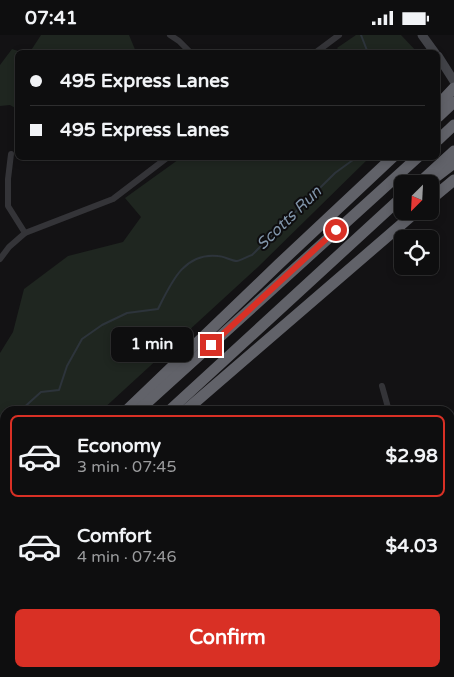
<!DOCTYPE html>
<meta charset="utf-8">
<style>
body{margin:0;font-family:"Varela Round",sans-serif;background:#171718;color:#f1f3f6;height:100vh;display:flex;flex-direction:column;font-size:19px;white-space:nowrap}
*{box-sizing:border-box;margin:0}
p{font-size:16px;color:#9b9c9e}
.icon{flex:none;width:28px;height:28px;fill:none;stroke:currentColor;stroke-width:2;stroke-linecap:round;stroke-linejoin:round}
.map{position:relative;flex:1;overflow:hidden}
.drawer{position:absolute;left:0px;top:371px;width:455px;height:271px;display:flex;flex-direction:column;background:#0e0e0f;border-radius:15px 15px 0 0;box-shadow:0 2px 8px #0003,0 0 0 1px #2e2e2f}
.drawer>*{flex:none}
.top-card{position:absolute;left:15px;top:15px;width:425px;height:110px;border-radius:8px;box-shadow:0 2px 8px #0003,0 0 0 1px #2e2e2f;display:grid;align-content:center;height:110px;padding:0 15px;background:#0e0e0f}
.needle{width:32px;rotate:204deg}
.buttons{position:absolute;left:394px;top:140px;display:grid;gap:10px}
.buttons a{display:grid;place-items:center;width:45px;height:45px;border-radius:8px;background:#0e0e0f;box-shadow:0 2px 8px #0003,0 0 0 1px #2e2e2f;font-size:25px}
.end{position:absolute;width:22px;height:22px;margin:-11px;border:6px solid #d93025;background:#fff;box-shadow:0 0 0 2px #fff}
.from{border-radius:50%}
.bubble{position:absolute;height:35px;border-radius:8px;background:#0e0e0f;box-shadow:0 2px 8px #0003,0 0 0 1px #2e2e2f;font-size:16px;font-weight:800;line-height:35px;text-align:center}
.top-card b{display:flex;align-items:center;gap:18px;height:48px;font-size:19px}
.top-card b+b{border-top:1px solid #2e2e2f}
.top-card i{width:12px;height:12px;background:#f1f3f6}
ul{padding:9px 0 0;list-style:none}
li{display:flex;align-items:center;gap:15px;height:82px;margin:0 10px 8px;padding:0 5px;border:2px solid transparent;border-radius:8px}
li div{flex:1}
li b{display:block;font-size:19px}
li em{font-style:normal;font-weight:800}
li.selected{border-color:#d93025}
li>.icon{width:45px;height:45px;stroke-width:1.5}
.cta{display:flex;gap:10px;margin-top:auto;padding:10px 15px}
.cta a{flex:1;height:58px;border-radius:8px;background:#d93025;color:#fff;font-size:20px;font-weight:800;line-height:58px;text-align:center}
.status{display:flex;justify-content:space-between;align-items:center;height:35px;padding:0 25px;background:#0e0e0f;direction:ltr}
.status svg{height:14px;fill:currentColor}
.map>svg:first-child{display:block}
.green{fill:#1f2620}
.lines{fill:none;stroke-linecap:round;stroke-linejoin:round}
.stream{stroke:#2d343b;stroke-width:2}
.minor{stroke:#343438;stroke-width:6}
.secondary{stroke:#424348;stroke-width:9}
.motorway{stroke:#616269;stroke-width:11}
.route{stroke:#d93025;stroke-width:6}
.labels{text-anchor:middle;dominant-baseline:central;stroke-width:4;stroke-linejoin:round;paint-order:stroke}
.water-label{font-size:16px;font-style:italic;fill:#8195aa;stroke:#0e0d0f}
</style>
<div class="status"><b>07:41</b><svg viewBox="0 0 49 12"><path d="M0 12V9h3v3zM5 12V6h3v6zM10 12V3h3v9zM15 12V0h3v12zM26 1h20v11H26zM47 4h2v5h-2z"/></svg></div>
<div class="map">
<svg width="454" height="642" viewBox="0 0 454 642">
<rect width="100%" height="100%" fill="#131214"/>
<!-- green -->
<g class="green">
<polygon points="41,0 129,0 136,17 30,17"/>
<polygon points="356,0 401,0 417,17 340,17 337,13"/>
<polygon points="12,14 21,17 18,18 17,74 10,70 0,71 0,30"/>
<polygon points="182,122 369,123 258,232 101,376 5,376 5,464 0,469 0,318 13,297 24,254 68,221 123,207 141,182 125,163"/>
<polygon points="5,596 5,638 215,638 219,642 0,642 0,600"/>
</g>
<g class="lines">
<!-- stream -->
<g class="stream">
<polyline points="361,0 368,18"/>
<path d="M20,376L41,357L59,355L67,331L82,304L102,290L127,278L158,274C171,248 184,217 218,221C224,221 231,226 237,226C242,225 248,221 252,220L335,138L357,122"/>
<polyline points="0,392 5,387"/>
<polyline points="0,591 5,592"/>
<polyline points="132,638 138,642"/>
</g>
<!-- minor -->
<g class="minor">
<polyline points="170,0 179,6 191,18"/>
<polyline points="315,18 339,0"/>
<polyline points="11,119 8,144 8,171 25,198"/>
<polyline points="0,224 9,212 25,198 113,164 168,122"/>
<polyline points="382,351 389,376"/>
<polyline points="450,509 454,507"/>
<polyline points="406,638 413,642"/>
</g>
<!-- secondary -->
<g class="secondary">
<polyline points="422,0 435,18"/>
<polyline points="438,21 454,46"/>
</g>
<!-- motorway -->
<g class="motorway">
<polyline points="438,70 454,53"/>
<polyline points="438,82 454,67"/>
<polyline points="438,105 454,90"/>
<polyline points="432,145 454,128"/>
<polyline points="418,149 454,116"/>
<polyline points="430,165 454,145"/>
<polyline points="126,376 279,229 393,122"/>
<polyline points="138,376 418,122"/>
<polyline points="169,376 402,162"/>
<polyline points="185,376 417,176"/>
<polyline points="0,487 5,483"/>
<polyline points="0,503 5,499"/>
<polyline points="0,524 5,519"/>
<polyline points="0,542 5,537"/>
</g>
</g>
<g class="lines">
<!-- route -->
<polyline class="route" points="211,310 336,195"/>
</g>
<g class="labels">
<!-- water labels -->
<g class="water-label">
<text transform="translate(289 183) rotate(-44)">Scotts Run</text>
</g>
</g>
</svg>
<div class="buttons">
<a><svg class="needle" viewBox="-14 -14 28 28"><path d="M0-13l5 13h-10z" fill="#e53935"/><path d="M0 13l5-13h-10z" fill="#9b9c9e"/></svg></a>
<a><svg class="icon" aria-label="locate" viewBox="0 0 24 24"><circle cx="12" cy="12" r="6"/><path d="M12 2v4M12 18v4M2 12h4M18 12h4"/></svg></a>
</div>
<i class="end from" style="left:336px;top:195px"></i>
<i class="end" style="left:211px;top:310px"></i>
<div class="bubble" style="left:111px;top:292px;width:82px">1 min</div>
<div class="top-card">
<b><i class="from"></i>495 Express Lanes</b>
<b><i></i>495 Express Lanes</b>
</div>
<section class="drawer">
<ul>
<li class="selected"><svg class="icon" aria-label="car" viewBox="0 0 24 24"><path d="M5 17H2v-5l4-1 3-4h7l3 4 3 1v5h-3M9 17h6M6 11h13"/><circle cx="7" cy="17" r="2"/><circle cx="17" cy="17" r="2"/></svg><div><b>Economy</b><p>3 min · 07:45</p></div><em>$2.98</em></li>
<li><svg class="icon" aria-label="car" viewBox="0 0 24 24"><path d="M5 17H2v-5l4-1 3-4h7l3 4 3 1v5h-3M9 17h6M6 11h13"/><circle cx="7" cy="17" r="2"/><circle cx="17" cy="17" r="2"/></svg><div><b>Comfort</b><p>4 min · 07:46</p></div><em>$4.03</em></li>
</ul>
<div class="cta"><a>Confirm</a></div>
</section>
</div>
